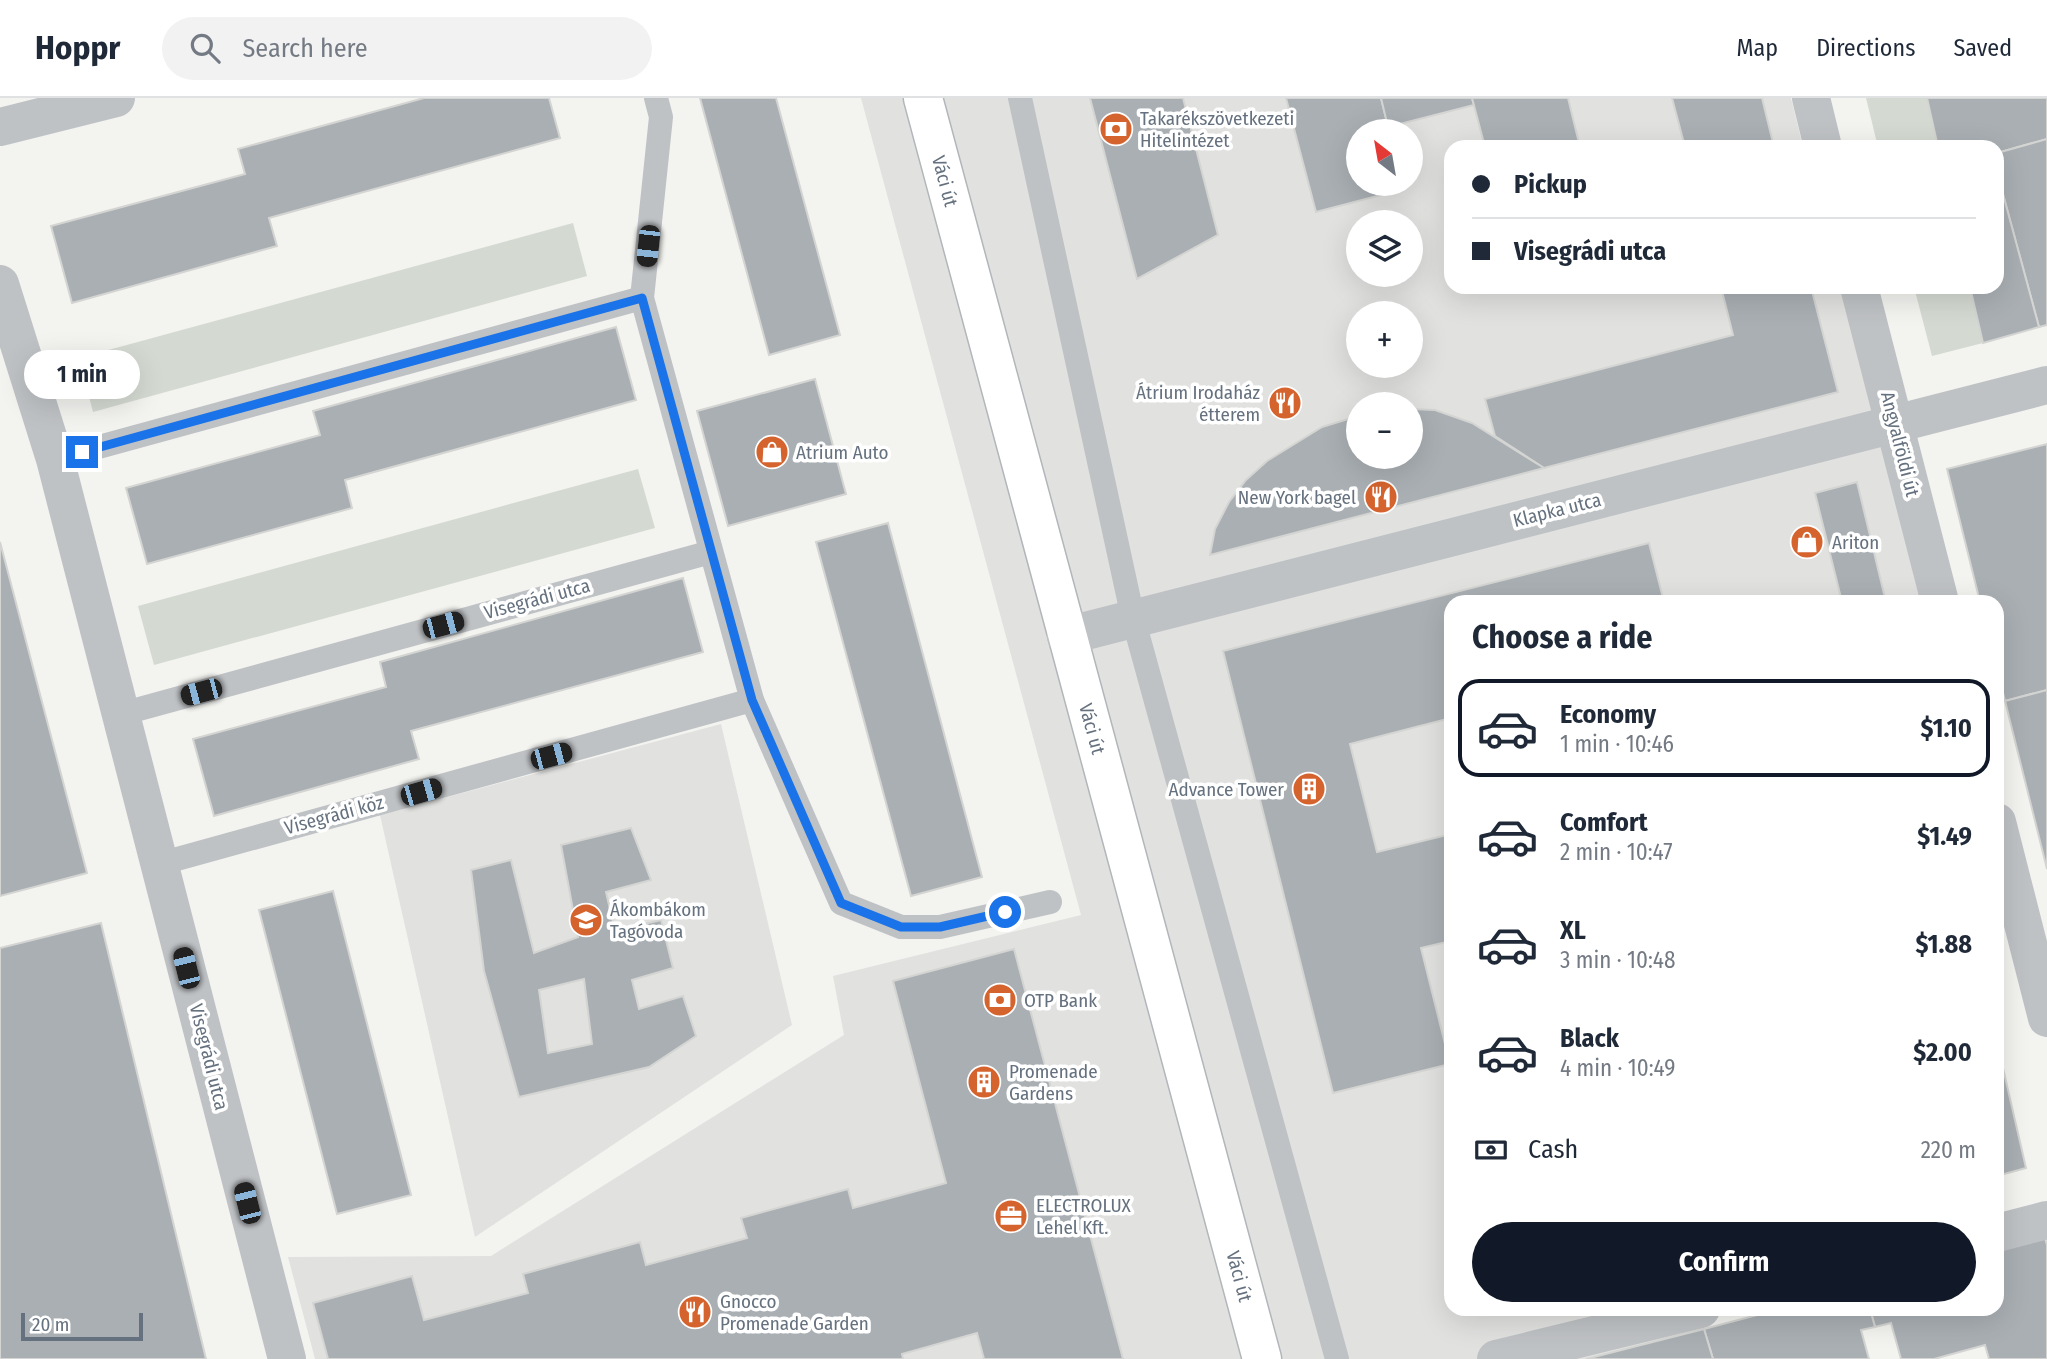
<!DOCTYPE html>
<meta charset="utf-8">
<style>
body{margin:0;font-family:"Fira Sans Condensed",sans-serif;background:#f2f2f3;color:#1f2937;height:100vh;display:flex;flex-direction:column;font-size:26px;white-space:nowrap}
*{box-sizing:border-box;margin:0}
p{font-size:23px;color:#747a83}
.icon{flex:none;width:38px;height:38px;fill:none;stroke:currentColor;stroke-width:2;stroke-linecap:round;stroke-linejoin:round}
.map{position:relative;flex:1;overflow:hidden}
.side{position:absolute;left:1444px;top:497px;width:560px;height:721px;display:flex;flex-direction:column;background:#fff;border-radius:21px;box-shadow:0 7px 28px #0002}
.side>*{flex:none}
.banner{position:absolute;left:1444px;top:42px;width:560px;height:154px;border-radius:21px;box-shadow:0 7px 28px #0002;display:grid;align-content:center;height:154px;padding:0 28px;background:#fff}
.needle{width:46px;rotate:329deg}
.fabs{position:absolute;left:1346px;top:21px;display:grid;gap:14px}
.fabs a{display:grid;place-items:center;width:77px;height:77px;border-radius:50%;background:#fff;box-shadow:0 7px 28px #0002;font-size:35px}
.scale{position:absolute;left:21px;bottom:18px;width:122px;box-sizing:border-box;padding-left:7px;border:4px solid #65717e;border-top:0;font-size:19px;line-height:24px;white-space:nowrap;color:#65717e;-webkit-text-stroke:5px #fff;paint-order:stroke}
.end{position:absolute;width:32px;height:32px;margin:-16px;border:9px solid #1a73e8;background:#fff;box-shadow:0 0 0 4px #fff}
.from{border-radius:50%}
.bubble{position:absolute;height:49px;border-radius:24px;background:#fff;box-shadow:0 7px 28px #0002;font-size:23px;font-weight:700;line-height:49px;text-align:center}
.car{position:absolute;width:21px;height:42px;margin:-21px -10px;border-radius:9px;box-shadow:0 0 5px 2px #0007;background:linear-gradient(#222 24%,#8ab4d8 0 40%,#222 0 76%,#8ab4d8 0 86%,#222 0)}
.banner b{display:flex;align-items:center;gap:24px;height:66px;font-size:26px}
.banner b+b{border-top:2px solid #e0e1e3}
.banner i{width:18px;height:18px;background:#1f2937}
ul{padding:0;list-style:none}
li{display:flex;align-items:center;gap:21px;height:98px;margin:0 14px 10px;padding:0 14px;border:4px solid transparent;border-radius:21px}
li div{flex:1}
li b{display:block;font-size:26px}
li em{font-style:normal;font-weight:700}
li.active{border-color:#111827}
li>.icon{width:63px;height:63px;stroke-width:1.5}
h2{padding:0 28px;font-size:32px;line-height:84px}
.pay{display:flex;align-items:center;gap:18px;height:77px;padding:0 28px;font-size:26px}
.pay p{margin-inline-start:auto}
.button{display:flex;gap:14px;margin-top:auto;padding:14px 28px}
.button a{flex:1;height:80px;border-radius:42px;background:#111827;color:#fff;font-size:28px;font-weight:700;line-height:80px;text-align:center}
header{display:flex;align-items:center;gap:42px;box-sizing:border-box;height:98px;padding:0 35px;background:#fff;border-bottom:2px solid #e0e1e3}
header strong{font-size:33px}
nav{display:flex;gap:38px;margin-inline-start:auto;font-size:24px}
.search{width:490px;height:63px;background:#f2f2f3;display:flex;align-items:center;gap:18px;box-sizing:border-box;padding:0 24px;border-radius:38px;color:#747a83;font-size:26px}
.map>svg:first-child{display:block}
.built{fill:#e1e2e0;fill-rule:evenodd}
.green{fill:#d4dad1}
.building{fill:#a9afb3;stroke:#d4d5d2;stroke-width:2;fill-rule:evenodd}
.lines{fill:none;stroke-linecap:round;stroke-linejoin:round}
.secondary-casing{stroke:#b2b6ba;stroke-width:41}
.service{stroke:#bfc2c5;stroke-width:24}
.minor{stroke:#bfc2c5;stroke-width:38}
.secondary{stroke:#fff;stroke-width:38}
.route{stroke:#1a73e8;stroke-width:9}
.labels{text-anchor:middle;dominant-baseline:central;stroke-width:7;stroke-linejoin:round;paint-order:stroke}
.poi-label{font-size:19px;fill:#65717e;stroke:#fff;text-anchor:start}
.street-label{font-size:19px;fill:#65717e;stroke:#fff}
</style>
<header>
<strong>Hoppr</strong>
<div class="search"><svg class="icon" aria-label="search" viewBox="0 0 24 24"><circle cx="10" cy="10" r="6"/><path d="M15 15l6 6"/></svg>Search here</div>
<nav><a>Map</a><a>Directions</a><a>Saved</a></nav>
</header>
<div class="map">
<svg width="2047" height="1261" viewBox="0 0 2047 1261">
<rect width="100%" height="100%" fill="#f3f3f0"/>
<!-- built -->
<g class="built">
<path d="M861,0H1791L1803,49H1451V189H1840L1922,504H1451V1211H1699L1712,1261H315L288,1159L491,1158L844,937L833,878L1081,817ZM1358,33H1410V86H1358ZM1358,124H1410V177H1358ZM1358,215H1410V268H1358ZM1358,306H1410V359H1358Z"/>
<polygon points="721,626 792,927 475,1139 380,717"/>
</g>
<!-- green -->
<g class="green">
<polygon points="1866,0 1927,0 1938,49 1878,49"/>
<polygon points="573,125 587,178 93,314 79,260"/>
<polygon points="1914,189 1970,189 1983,245 1932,258"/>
<polygon points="638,371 655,430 154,567 138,508"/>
</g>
<!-- building -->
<g class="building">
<polygon points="424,0 549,0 560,40 269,120 277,148 72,205 51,128 245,76 238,51"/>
<polygon points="700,0 776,0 840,237 769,257"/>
<polygon points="1090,0 1183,0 1218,137 1137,181"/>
<polygon points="1286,0 1381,0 1389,33 1358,33 1358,86 1403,86 1404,91 1316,114"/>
<polygon points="1381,0 1472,0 1474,7 1388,29"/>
<polygon points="1472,0 1568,0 1580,49 1485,49"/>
<polygon points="1672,0 1762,0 1774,49 1685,49"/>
<polygon points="1927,0 2047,0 2047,41 1997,55 1997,49 1938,49"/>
<polygon points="2047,41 2047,227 2039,229 1997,74 1997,55"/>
<polygon points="1997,74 2039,229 1983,245 1970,189 1997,189"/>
<polygon points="1721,189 1811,189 1838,294 1544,370 1495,338 1485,301 1733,237"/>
<polygon points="616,229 636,302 345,382 352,410 147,466 126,390 320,337 313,313"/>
<polygon points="815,281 846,396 728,428 697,313"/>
<polygon points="1410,311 1435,312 1472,325 1544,370 1210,457 1215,431 1229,404 1246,382 1267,363 1322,329 1358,318 1358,359 1410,359"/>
<polygon points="2047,346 2047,592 2005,603 1997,571 1997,504 1980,504 1947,371"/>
<polygon points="1857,384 1886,504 1842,504 1815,395"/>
<polygon points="888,425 982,779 911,798 816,444"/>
<polygon points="0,444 87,775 0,798"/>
<polygon points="1649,445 1664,504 1451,504 1451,620 1350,646 1377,754 1451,736 1451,843 1421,850 1450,966 1333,995 1223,553"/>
<polygon points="683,480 703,554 411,633 419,661 214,718 193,641 386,589 380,564"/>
<polygon points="2047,592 2047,771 2005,603"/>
<path d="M631,730L651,782L606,794L615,833L661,822L673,870L632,882L639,911L683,898L696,938L649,969L519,999L484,873L471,772L511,762L534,855L578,839L561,747ZM584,881L592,946L548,955L539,892Z"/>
<polygon points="333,793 411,1097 337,1116 259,812"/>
<polygon points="101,825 206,1261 0,1261 0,850"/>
<polygon points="1014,851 1123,1261 984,1261 977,1235 902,1256 903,1261 328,1261 313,1205 412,1178 424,1222 528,1195 523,1176 640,1144 646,1167 747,1140 741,1120 848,1091 853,1110 946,1085 893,883"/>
<polygon points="1997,944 2026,1070 1997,1078"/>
<polygon points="2045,1140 2047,1147 2047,1261 1989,1261 1985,1247 1934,1261 1901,1261 1891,1225 1875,1229 1870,1211 1997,1211 1997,1153"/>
<polygon points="1780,1211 1870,1211 1875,1229 1861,1232 1869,1261 1713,1261 1704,1231"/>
<polygon points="1704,1231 1713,1261 1586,1261"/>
</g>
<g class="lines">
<defs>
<g id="secondary">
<path id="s1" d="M923,0L1262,1261"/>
</g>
</defs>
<!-- secondary casing -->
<use href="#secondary" class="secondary-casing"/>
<!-- service -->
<g class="service">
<polyline points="656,0 661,19 642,200 752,602 841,805 901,829 940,829 1050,804"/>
<polyline points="1020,0 1133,520 1337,1261"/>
<polyline points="55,361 642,200"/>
<polyline points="121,616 711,454"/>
<polyline points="159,766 752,602"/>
</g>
<!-- minor -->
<g class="minor">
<polyline points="1811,0 1823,49"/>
<polyline points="0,29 116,0"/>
<polyline points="0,186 55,361 287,1261"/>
<polyline points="1859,189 1940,504"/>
<polyline points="1066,538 2047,287"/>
<polyline points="1997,724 2047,920"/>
<polyline points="1997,1135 2047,1122"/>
<polyline points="1496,1261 1701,1211"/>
</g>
<!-- secondary -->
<use href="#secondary" class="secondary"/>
</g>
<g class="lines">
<!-- route -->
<polyline class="route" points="82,354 642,200 752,602 841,805 901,829 940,829 1005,814"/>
</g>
<!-- icons -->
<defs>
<symbol id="bank-disc" viewBox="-11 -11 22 22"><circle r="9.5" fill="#d5632e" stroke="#fff"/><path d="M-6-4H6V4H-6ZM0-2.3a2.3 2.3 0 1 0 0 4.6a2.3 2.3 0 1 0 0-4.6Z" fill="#fff"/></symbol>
<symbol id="restaurant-disc" viewBox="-11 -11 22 22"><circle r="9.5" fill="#d5632e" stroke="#fff"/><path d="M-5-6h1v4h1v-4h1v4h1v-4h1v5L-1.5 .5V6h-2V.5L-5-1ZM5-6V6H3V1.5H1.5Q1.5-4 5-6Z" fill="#fff"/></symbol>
<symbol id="shop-disc" viewBox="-11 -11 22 22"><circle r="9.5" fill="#d5632e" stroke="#fff"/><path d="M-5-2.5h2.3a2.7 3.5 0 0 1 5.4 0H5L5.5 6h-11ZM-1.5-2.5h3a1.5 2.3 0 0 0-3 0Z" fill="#fff"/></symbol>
<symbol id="building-disc" viewBox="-11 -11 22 22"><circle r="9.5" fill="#d5632e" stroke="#fff"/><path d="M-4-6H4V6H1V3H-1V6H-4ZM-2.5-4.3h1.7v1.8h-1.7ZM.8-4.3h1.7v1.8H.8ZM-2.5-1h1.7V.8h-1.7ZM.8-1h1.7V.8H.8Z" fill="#fff"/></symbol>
<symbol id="school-disc" viewBox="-11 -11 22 22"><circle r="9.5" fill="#d5632e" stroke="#fff"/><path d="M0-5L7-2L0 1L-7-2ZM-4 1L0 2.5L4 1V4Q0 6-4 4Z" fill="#fff"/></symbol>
<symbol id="office-disc" viewBox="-11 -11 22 22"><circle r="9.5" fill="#d5632e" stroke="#fff"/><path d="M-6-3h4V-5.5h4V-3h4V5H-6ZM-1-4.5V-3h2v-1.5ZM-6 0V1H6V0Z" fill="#fff"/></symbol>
</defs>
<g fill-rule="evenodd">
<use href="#bank-disc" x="1097" y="12" width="38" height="38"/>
<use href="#restaurant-disc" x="1266" y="286" width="38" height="38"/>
<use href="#shop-disc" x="753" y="335" width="38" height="38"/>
<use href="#restaurant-disc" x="1362" y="380" width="38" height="38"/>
<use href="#shop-disc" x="1788" y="425" width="38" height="38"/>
<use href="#building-disc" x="1290" y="672" width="38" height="38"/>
<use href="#school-disc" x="567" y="803" width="38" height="38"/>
<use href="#bank-disc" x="981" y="883" width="38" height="38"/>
<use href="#building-disc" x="965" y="965" width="38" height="38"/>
<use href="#office-disc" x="992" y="1099" width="38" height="38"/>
<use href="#restaurant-disc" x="676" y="1195" width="38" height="38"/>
</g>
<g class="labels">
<!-- poi labels -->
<g class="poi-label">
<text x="1140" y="20">Takarékszövetkezeti<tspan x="1140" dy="22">Hitelintézet</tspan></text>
<text x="1260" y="294" text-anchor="end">Átrium Irodaház<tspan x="1260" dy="22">étterem</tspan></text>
<text x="796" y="354">Atrium Auto</text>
<text x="1356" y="399" text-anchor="end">New York bagel</text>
<text x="1832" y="444">Ariton</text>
<text x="1284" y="691" text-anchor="end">Advance Tower</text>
<text x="610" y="811">Ákombákom<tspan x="610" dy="22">Tagóvoda</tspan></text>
<text x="1024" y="902">OTP Bank</text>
<text x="1009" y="973">Promenade<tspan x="1009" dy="22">Gardens</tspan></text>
<text x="1036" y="1107">ELECTROLUX<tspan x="1036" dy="22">Lehel Kft.</tspan></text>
<text x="720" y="1203">Gnocco<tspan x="720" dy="22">Promenade Garden</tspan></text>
</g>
<!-- street labels -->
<g class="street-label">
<text stroke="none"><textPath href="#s1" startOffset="86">Váci út</textPath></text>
<text transform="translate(1900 346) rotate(76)">Angyalföldi út</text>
<text transform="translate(1557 412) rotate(-14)">Klapka utca</text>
<text transform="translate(537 501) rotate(-15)">Visegrádi utca</text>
<text stroke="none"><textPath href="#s1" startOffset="653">Váci út</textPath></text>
<text transform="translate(334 717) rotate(-15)">Visegrádi köz</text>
<text transform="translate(209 959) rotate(76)">Visegrádi utca</text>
<text stroke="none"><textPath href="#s1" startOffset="1220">Váci út</textPath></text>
</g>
</g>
</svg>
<div class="fabs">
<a><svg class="needle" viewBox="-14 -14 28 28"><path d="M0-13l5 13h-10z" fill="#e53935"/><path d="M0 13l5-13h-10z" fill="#747a83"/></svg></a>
<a><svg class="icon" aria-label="layers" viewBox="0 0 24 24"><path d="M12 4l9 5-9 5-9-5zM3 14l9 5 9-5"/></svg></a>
<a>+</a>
<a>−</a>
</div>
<div class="scale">20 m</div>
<i class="end from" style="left:1005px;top:814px"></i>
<i class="end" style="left:82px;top:354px"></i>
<div class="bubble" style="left:24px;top:252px;width:116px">1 min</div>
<i class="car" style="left:648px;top:148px;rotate:186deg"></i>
<i class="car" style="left:443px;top:527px;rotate:75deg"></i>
<i class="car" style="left:201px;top:594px;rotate:255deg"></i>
<i class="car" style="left:551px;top:658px;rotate:75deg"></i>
<i class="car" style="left:421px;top:694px;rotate:74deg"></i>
<i class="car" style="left:186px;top:870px;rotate:346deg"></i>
<i class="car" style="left:247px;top:1105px;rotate:346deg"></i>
<div class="banner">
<b><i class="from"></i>Pickup</b>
<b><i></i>Visegrádi utca</b>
</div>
<section class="side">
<h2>Choose a ride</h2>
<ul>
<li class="active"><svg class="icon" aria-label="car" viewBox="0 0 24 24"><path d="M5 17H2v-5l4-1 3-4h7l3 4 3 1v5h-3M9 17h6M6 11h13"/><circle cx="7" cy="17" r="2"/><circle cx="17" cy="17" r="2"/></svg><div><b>Economy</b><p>1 min · 10:46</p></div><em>$1.10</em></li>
<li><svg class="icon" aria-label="car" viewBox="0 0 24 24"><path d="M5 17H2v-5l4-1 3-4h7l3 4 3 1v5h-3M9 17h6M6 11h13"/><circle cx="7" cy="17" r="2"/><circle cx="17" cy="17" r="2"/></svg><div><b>Comfort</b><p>2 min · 10:47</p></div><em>$1.49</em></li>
<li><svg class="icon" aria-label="car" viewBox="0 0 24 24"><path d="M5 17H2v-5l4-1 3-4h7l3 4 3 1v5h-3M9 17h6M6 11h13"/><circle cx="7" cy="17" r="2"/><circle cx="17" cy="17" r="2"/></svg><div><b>XL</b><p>3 min · 10:48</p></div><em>$1.88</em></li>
<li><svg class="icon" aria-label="car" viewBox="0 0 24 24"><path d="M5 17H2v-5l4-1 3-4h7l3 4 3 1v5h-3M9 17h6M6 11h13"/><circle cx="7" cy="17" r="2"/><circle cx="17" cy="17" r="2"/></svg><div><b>Black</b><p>4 min · 10:49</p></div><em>$2.00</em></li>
</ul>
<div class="pay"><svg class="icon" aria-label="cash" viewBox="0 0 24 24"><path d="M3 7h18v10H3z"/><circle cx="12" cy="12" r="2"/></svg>Cash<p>220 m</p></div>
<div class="button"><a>Confirm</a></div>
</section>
</div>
